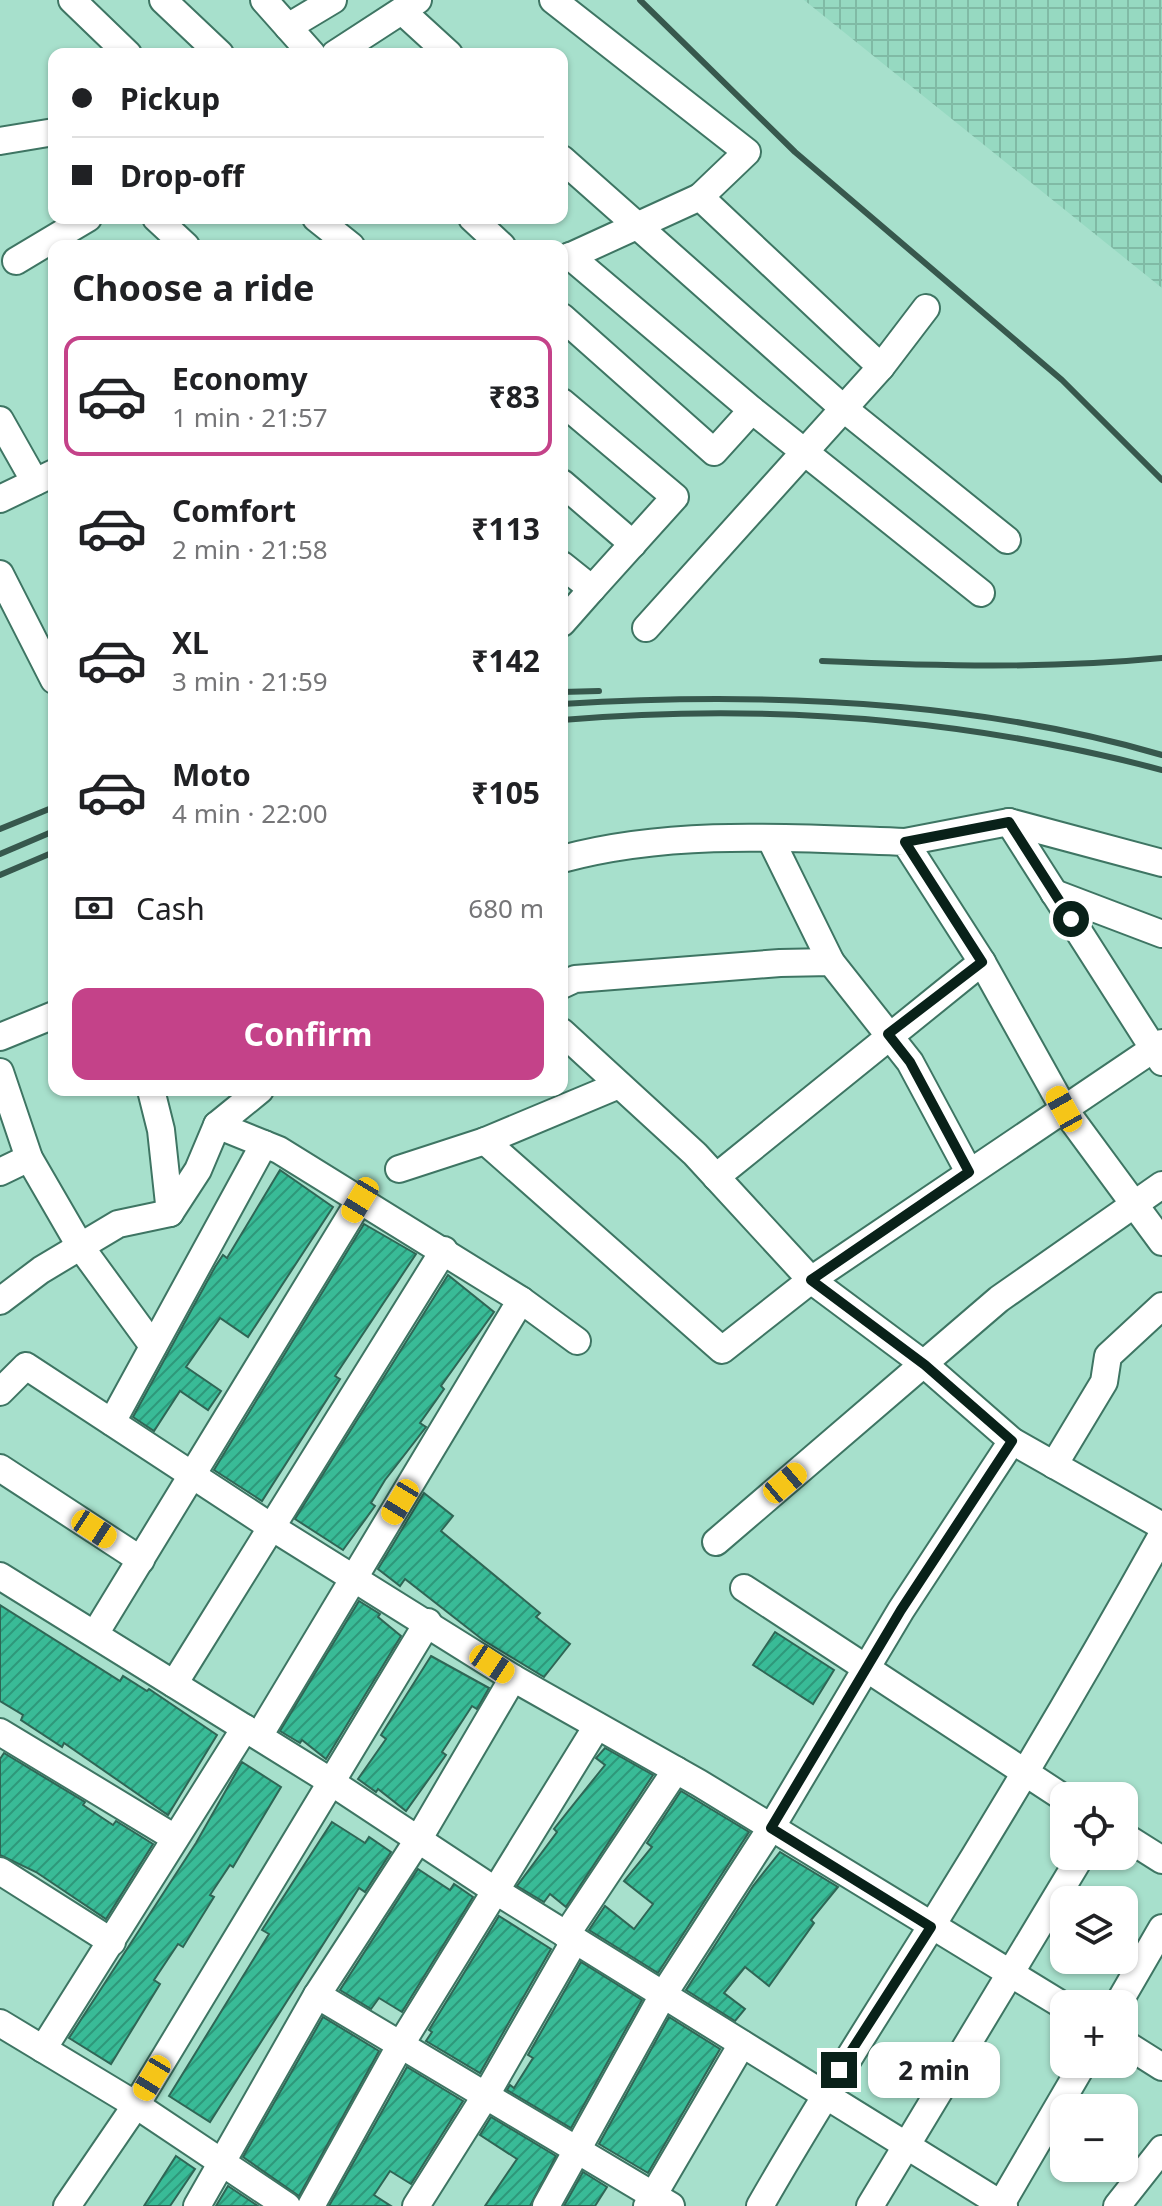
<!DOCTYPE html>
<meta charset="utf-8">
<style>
body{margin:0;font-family:"Noto Sans",sans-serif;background:#f6f6f6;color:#202124;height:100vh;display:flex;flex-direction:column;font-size:30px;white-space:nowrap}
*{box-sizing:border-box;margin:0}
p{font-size:26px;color:#757577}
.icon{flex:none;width:44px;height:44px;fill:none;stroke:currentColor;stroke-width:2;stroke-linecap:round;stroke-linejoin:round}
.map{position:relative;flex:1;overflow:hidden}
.sheet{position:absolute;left:48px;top:240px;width:520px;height:856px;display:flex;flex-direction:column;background:#fff;border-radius:16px;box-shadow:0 2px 6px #0004}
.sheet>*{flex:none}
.banner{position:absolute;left:48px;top:48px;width:520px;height:176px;border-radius:16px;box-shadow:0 2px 6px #0004;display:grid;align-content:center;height:176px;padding:0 24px;background:#fff}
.tools{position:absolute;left:1050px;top:1782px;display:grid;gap:16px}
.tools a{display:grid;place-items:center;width:88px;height:88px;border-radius:16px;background:#fff;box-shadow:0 2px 6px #0004;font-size:40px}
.end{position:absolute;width:36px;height:36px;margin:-18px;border:10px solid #092119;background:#fff;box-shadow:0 0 0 4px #fff}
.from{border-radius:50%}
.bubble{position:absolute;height:56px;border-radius:16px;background:#fff;box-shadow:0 2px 6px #0004;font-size:26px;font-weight:700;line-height:56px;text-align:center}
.car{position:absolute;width:24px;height:48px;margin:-24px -12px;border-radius:10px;box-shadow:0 0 6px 2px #0007;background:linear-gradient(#f5c518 24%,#345 0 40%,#f5c518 0 76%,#345 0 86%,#f5c518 0)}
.banner b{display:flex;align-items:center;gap:28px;height:76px;font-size:30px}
.banner b+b{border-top:2px solid #e0e0e0}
.banner i{width:20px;height:20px;background:#202124}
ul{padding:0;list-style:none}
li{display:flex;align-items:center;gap:24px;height:120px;margin:0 16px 12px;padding:0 8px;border:4px solid transparent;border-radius:16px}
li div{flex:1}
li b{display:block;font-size:30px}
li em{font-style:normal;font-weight:700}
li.on{border-color:#c44289}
li>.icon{width:72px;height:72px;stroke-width:1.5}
h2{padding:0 24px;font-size:36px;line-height:96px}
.pay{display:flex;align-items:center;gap:20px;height:88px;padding:0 24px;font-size:30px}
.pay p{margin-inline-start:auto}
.action{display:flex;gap:16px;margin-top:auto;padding:16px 24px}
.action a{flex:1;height:92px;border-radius:16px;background:#c44289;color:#fff;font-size:32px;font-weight:700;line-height:92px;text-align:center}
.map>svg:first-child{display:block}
.industrial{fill:url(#industrial-grid)}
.building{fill:url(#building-hatch);stroke:#2f6655;stroke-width:2}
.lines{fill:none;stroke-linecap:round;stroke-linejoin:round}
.minor-casing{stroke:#3e7563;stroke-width:30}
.minor{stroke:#fff;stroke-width:26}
.rail{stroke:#37584d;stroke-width:6}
.route{stroke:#092119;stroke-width:10}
</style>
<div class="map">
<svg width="1162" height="2206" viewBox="0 0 1162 2206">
<defs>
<pattern id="industrial-grid" width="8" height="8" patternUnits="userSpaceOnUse" patternTransform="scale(2)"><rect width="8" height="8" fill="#96d9c1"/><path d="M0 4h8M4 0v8" fill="none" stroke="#80baa5"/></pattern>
<pattern id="building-hatch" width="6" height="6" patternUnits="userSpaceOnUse" patternTransform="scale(2)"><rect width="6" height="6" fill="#39bb97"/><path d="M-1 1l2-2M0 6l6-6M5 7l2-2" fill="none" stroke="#2e987a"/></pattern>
</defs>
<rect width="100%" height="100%" fill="#a7e0cc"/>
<!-- industrial -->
<polygon class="industrial" points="804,0 1162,0 1162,288"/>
<!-- building -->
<g class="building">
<polygon points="280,1170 333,1207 248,1337 220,1318 186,1367 221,1391 208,1410 180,1391 154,1431 133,1417 215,1267 223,1255 227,1258"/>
<polygon points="364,1224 416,1254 335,1376 340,1379 262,1501 214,1470"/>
<polygon points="448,1275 494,1312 441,1386 444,1389 420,1423 426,1427 385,1480 371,1503 375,1506 343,1550 295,1519"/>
<polygon points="424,1493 453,1516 441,1531 540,1613 536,1617 570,1644 544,1677 483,1640 405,1579 400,1586 378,1569"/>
<polygon points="359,1601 380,1614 378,1617 401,1636 326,1759 302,1740 300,1743 280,1731"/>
<polygon points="0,1605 120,1681 123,1676 147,1691 149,1689 217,1735 168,1815 64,1743 62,1747 21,1720 23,1715 0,1701"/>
<polygon points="775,1632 834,1670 813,1704 753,1665"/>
<polygon points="431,1656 489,1688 477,1709 472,1706 442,1752 446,1755 406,1811 378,1789 376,1792 358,1779 386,1739 381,1735"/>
<polygon points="605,1748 653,1775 566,1907 550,1894 544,1902 517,1886 557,1832 554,1829 605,1765 596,1758"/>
<polygon points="4,1753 85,1802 83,1805 113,1825 116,1821 153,1844 106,1919 36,1872 0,1855 0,1759"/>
<polygon points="242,1762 281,1787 233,1867 230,1865 210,1895 214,1897 183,1947 178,1944 154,1980 160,1984 111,2064 69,2038 196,1843"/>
<polygon points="681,1791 749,1832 658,1973 589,1930 605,1906 634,1929 653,1904 624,1881 652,1847 647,1843"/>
<polygon points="332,1822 365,1843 369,1837 391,1852 365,1892 359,1888 210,2122 169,2096 269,1934 262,1930"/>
<polygon points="780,1852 838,1887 811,1920 814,1923 769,1986 745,1967 724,1993 745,2009 735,2021 686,1990 753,1886"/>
<polygon points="418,1869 450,1890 454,1884 473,1897 402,2012 379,1998 371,2009 340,1990"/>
<polygon points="499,1916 551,1949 480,2073 426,2041 432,2032 429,2030"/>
<polygon points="581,1962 642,2000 571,2128 507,2090 510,2085 514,2088 533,2058 528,2055"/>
<polygon points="323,2017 379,2051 299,2196 243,2157"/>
<polygon points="669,2017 720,2049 648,2173 599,2144"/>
<polygon points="407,2067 463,2101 411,2184 390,2171 374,2195 391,2206 329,2206"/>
<polygon points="491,2117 556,2156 530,2206 485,2206 517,2159 480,2135"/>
<polygon points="176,2156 195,2169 170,2206 144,2206"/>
<polygon points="583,2172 607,2187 595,2206 564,2206"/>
<polygon points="228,2186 258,2206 216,2206"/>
</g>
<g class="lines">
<defs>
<g id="minor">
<polyline points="72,0 128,54"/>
<polyline points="163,0 220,54"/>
<polyline points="264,0 312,54"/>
<polyline points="553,0 747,152 700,197"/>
<polyline points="402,11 449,54"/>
<polyline points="288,27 333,0"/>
<polyline points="335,54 418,0"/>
<polyline points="0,141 54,132"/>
<polyline points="562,159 843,408 1007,540"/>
<polyline points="156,218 186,246"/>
<polyline points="316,218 351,246"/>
<polyline points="472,218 502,246"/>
<polyline points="570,256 752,410 981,593"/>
<polyline points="562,260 700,197 881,367 646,628"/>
<polyline points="16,261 88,218"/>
<polyline points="562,317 714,452 752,410"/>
<polyline points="881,367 926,308"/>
<polyline points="562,402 675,497 592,589"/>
<polyline points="0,420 35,482"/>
<polyline points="562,483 633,544"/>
<polyline points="0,499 54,473"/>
<polyline points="562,565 592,589 562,623"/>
<polyline points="0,574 54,680"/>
<polyline points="1009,822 1162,1062"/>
<polyline points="770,838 831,962"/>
<polyline points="905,842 1009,822 1162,863"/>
<path d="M562,859C672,829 792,838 905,842L982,962L1064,1109L1162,1242"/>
<polyline points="1054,893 1162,934"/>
<polyline points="562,985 575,979 780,963 831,962 910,1062 969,1172"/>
<polyline points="562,1032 695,1154 811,1280 925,1365 1012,1441 1162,1526"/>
<polyline points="0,1037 54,1015"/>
<polyline points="0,1072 29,1158 80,1246 153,1346"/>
<polyline points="151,1090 161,1130 170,1213"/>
<polyline points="217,1125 279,1150 521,1300 259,1736"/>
<polyline points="485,1141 722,1350 811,1280 1162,1043"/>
<polyline points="399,1169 485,1141 619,1085"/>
<polyline points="0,1172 29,1158"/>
<polyline points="716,1177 982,962"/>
<polyline points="521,1300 577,1341"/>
<polyline points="0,1301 41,1270 118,1224 170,1213 198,1170 217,1125 260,1090"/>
<polyline points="0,1392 26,1366 273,1528 513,1678 699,1783 1064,2006"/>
<polyline points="112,1422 264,1144"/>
<polyline points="1054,1465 1104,1382 1108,1356 1162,1306"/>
<polyline points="0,1468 141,1560"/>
<polyline points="716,1542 999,1299 1162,1185"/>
<polyline points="0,1576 322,1776 496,1891 1004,2206"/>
<polyline points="744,1588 1064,1798"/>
<polyline points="95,1634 360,1200"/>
<polyline points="174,1684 444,1250"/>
<polyline points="0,1732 175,1838"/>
<polyline points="1124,1836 1162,1860"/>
<polyline points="0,1871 112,1942"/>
<polyline points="566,1935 676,1770"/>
<polyline points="317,1995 671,2206"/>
<polyline points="1118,2004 1162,1928"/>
<polyline points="0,2023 136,2105 287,2206"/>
<polyline points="1124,2043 1162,2067"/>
<polyline points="43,2049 245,1728"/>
<polyline points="67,2206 136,2105 428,1622"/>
<polyline points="197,2206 317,1995 418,1840 513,1678"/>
<polyline points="311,2206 401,2044 597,1726"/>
<polyline points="416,2206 486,2095 575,1940"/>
<polyline points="546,2206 663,1995 771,1828 901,1610 1012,1441"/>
<polyline points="647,2206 742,2044"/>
<path d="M760,2206C814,2111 873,2020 931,1927C1011,1798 1088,1668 1162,1535"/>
<polyline points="870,2206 1081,1856"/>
<polyline points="1000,2206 1083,2064"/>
<polyline points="1117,2206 1162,2149"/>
</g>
</defs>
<!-- minor casing -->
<use href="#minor" class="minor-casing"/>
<!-- minor -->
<use href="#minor" class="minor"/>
<!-- rail -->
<g class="rail">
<polyline points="640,0 795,152 1062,380 1162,480"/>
<path d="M822,661C936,666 1049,669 1162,658"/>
<polyline points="562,692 599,691"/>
<path d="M562,704C760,692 971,699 1162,755"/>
<path d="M562,720C764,703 966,718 1162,770"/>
<polyline points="0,829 54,807"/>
<polyline points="0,854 54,831"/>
<polyline points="0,875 54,852"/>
</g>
</g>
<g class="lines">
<!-- route -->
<polyline class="route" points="839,2070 931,1927 771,1828 901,1610 1012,1441 925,1365 811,1280 969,1172 910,1062 888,1034 982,962 905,842 1009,822 1071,919"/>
</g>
</svg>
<div class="tools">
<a><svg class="icon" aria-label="locate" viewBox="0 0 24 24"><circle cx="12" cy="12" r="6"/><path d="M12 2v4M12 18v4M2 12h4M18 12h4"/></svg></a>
<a><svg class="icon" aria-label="layers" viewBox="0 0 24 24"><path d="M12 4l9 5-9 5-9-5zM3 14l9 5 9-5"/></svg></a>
<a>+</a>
<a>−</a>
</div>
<i class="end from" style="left:1071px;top:919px"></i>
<i class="end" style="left:839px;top:2070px"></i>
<div class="bubble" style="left:868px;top:2042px;width:132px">2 min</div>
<i class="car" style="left:1064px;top:1109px;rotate:331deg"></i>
<i class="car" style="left:360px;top:1200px;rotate:211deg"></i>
<i class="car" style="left:785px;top:1483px;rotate:50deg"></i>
<i class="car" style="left:400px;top:1502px;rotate:211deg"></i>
<i class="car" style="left:94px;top:1529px;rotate:123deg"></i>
<i class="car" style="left:492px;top:1664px;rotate:124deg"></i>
<i class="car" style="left:152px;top:2078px;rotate:211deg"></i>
<div class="banner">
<b><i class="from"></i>Pickup</b>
<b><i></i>Drop-off</b>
</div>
<section class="sheet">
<h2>Choose a ride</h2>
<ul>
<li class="on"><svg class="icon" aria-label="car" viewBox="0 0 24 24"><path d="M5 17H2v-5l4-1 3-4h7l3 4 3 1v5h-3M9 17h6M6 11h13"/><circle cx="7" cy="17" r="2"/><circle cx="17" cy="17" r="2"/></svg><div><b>Economy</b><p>1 min · 21:57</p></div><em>₹83</em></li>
<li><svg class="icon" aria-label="car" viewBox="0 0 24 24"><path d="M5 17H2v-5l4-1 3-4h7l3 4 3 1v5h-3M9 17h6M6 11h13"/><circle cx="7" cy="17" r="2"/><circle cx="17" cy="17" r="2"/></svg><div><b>Comfort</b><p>2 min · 21:58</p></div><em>₹113</em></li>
<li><svg class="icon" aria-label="car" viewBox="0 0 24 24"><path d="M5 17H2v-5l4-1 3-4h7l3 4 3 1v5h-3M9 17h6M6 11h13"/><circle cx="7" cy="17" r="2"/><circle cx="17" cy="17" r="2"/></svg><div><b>XL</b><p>3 min · 21:59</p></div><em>₹142</em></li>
<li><svg class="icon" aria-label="car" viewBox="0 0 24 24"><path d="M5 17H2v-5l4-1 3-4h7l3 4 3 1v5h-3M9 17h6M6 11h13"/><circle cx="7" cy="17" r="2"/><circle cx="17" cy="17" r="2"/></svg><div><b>Moto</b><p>4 min · 22:00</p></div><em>₹105</em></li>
</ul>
<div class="pay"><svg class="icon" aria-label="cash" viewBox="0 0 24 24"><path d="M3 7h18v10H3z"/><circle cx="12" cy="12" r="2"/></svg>Cash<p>680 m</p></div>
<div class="action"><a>Confirm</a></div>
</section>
</div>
